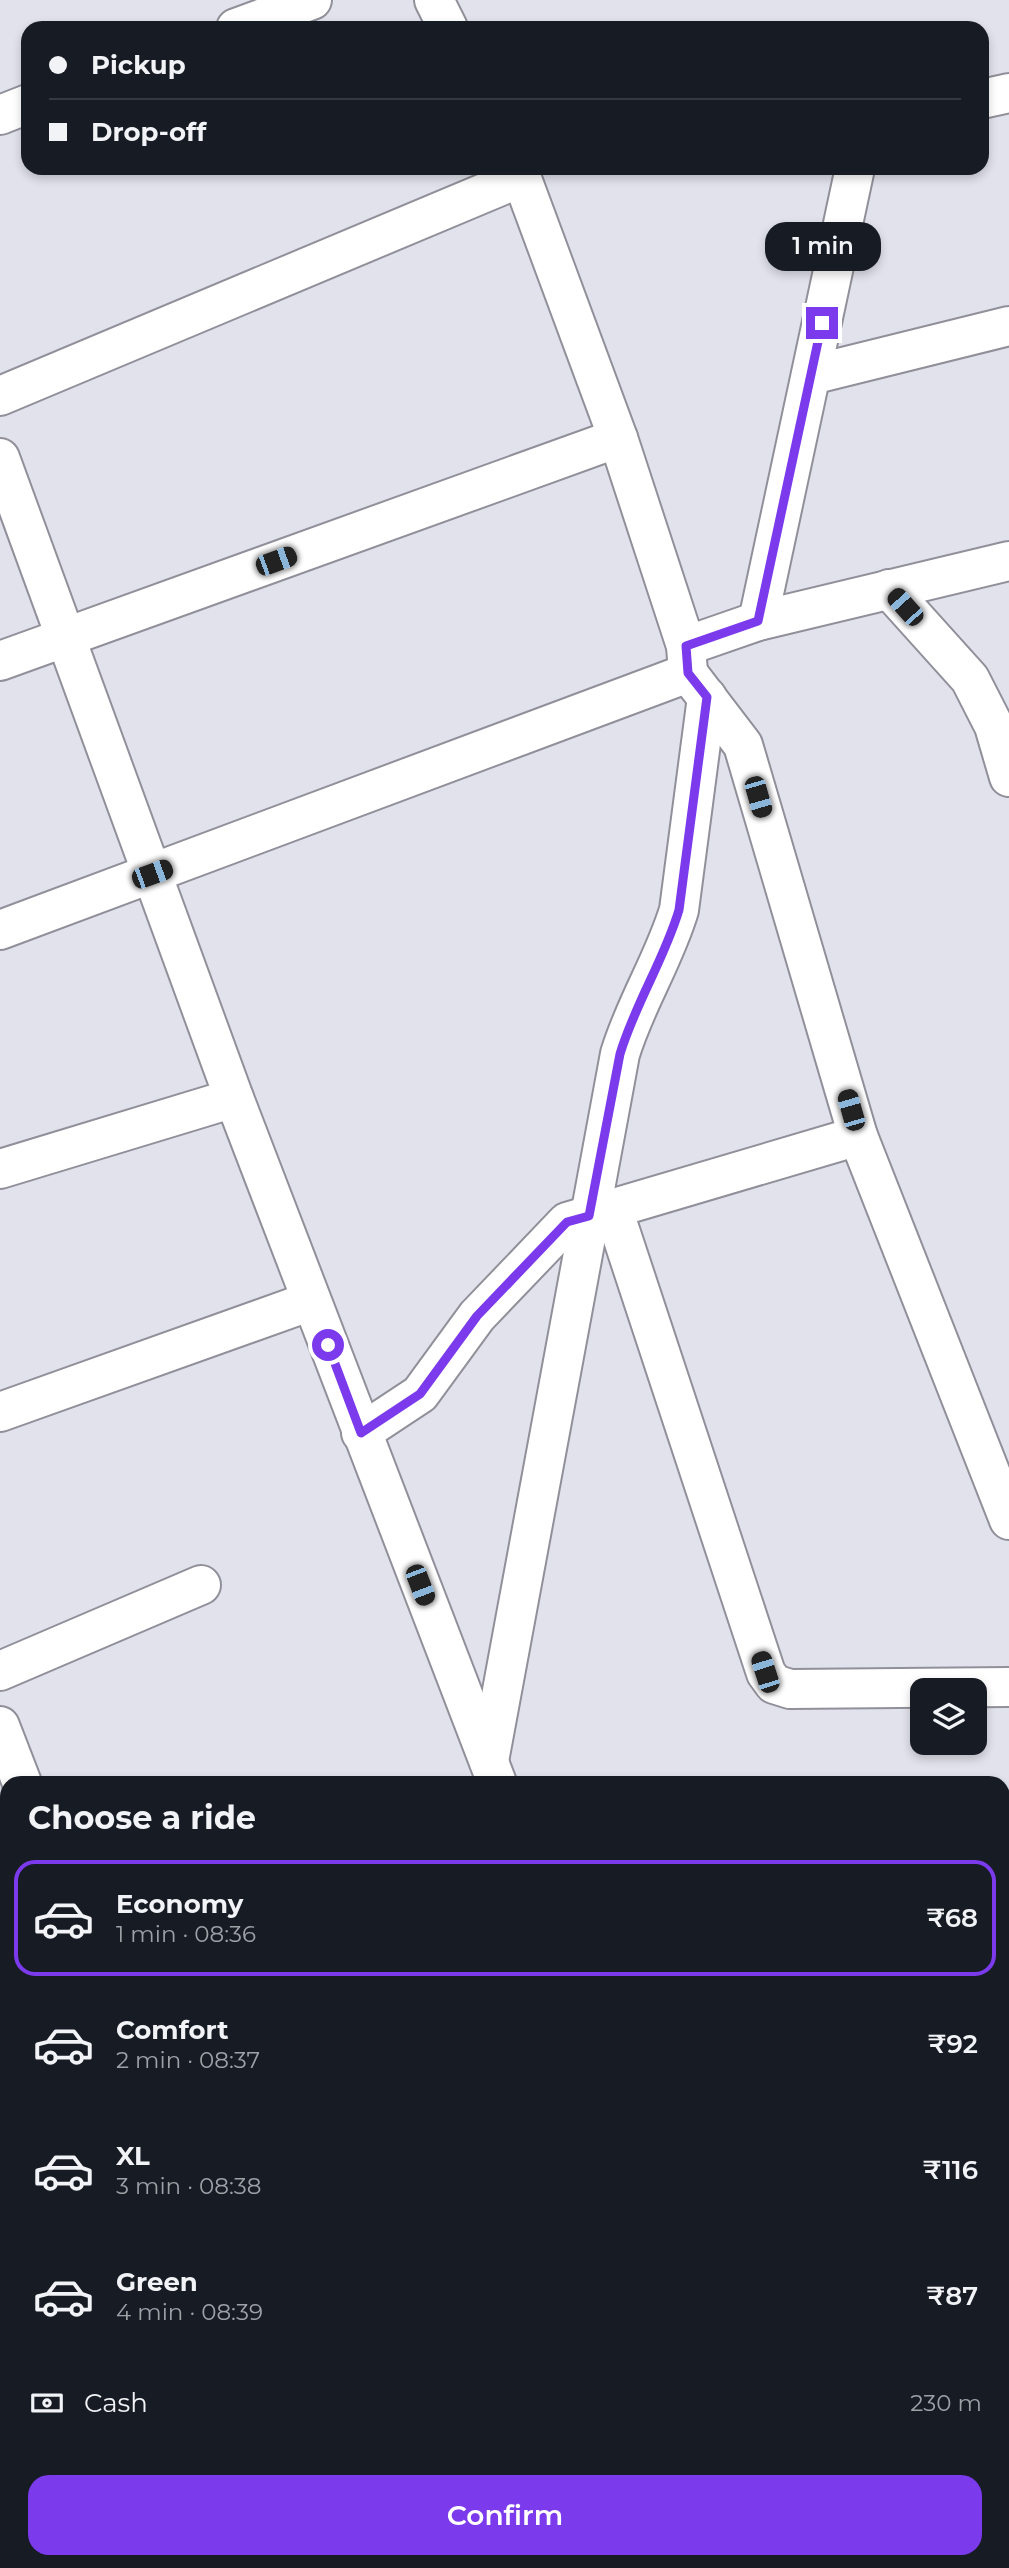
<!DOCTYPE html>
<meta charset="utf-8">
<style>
body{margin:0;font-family:Montserrat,sans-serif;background:#20242c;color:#f1f3f6;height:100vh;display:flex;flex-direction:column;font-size:26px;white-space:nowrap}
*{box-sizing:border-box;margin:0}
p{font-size:23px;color:#9ea1a6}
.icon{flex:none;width:38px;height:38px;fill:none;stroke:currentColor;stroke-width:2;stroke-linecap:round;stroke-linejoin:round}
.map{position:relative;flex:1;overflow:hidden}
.panel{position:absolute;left:0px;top:1776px;width:1010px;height:793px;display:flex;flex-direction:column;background:#171b24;border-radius:21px 21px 0 0;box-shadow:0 4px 10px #0003}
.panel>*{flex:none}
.top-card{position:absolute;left:21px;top:21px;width:968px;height:154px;border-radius:21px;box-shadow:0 4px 10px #0003;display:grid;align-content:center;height:154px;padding:0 28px;background:#171b24}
.buttons{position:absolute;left:910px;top:1678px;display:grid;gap:14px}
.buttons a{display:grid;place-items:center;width:77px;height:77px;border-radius:14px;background:#171b24;box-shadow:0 4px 10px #0003;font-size:35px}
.end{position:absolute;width:32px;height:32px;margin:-16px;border:9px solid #7c3aed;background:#fff;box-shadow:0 0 0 4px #fff}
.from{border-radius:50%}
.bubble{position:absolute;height:49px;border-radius:21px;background:#171b24;box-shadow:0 4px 10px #0003;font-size:23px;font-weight:600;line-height:49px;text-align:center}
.car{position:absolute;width:21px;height:42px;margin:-21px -10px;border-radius:9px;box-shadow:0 0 5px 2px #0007;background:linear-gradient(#222 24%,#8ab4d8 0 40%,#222 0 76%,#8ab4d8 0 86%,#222 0)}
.top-card b{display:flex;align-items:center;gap:24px;height:66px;font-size:26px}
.top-card b+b{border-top:2px solid #363941}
.top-card i{width:18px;height:18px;background:#f1f3f6}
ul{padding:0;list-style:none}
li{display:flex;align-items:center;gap:21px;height:116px;margin:0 14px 10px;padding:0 14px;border:4px solid transparent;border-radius:21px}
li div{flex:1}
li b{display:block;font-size:26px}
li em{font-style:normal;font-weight:600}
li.selected{border-color:#7c3aed}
li>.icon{width:63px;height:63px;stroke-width:1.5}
h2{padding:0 28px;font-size:32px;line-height:84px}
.pay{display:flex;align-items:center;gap:18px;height:77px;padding:0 28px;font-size:26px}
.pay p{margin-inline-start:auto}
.cta{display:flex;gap:14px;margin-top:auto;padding:14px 28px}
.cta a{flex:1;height:80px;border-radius:21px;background:#7c3aed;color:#fff;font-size:28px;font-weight:600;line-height:80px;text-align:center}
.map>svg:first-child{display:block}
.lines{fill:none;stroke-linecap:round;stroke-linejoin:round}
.minor-casing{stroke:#91909a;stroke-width:42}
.minor{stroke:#fff;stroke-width:38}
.route{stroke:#7c3aed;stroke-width:9}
</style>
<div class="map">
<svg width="1009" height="2568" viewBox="0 0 1009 2568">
<rect width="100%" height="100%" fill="#e2e2ec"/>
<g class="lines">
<defs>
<g id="minor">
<polyline points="434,0 448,28"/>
<polyline points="236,28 312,0"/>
<polyline points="982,99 1009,93"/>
<polyline points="0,115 28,104"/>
<polyline points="518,168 618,438 686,646 688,673"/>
<polyline points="811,375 1009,326"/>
<polyline points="0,396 522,177"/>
<polyline points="0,458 234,1098 497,1783"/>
<polyline points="889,589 970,679 994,726 1009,777"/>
<polyline points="758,621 855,168"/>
<polyline points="686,646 758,621 1009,561"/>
<polyline points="0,661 618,438"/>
<polyline points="0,930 688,673 743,745 858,1136 567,1222 477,1316 420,1394 361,1433"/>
<polyline points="858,1136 1009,1520"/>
<polyline points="0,1169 234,1098"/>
<polyline points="613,1209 766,1673 774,1684 790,1689 1009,1687"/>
<polyline points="0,1412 311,1301"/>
<polyline points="0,1671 201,1585"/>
<polyline points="0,1726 22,1783"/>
<path d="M489,1761L620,1054C635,1004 664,960 679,910L707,697"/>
<polyline points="1003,1927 1009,1927"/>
<polyline points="0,2363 7,2361"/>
<polyline points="0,2538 8,2568"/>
<polyline points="1003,2538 1009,2545"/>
<polyline points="385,2568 386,2562"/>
</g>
</defs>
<!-- minor casing -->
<use href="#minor" class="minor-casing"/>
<!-- minor -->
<use href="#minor" class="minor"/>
</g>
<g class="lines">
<!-- route -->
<path class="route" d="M328,1345L361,1433L420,1394L477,1316L567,1222L589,1216L620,1054C635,1004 664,960 679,910L707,697L688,673L686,646L758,621L822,323"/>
</g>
</svg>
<div class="buttons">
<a><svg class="icon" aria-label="layers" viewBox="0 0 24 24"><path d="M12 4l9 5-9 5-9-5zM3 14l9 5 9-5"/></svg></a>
</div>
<i class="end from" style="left:328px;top:1345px"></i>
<i class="end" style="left:822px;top:323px"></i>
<div class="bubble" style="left:765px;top:222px;width:116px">1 min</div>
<i class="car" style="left:276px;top:561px;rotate:70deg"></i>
<i class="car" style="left:905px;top:607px;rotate:318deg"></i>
<i class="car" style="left:758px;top:797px;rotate:164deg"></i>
<i class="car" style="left:152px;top:874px;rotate:70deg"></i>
<i class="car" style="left:851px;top:1110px;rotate:344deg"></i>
<i class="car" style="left:420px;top:1585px;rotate:159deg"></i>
<i class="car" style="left:765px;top:1672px;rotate:342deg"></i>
<div class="top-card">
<b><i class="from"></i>Pickup</b>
<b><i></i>Drop-off</b>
</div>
<section class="panel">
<h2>Choose a ride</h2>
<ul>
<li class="selected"><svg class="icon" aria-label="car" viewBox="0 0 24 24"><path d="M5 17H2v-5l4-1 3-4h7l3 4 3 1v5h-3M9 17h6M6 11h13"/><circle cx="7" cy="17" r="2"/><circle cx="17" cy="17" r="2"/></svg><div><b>Economy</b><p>1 min · 08:36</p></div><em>₹68</em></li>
<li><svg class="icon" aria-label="car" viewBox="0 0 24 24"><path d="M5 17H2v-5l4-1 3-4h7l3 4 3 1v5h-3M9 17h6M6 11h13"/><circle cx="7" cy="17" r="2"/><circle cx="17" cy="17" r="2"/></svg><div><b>Comfort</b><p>2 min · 08:37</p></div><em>₹92</em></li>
<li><svg class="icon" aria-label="car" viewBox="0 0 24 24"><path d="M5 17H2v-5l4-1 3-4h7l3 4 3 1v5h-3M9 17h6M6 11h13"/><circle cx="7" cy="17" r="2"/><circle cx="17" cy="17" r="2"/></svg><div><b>XL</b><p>3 min · 08:38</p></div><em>₹116</em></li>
<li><svg class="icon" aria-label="car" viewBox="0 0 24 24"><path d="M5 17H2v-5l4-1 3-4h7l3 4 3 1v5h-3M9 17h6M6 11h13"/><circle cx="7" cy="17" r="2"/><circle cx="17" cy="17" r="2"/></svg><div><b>Green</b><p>4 min · 08:39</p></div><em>₹87</em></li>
</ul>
<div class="pay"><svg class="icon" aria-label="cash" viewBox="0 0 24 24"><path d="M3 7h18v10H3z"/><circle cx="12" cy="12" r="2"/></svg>Cash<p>230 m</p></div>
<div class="cta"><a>Confirm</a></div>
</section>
</div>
